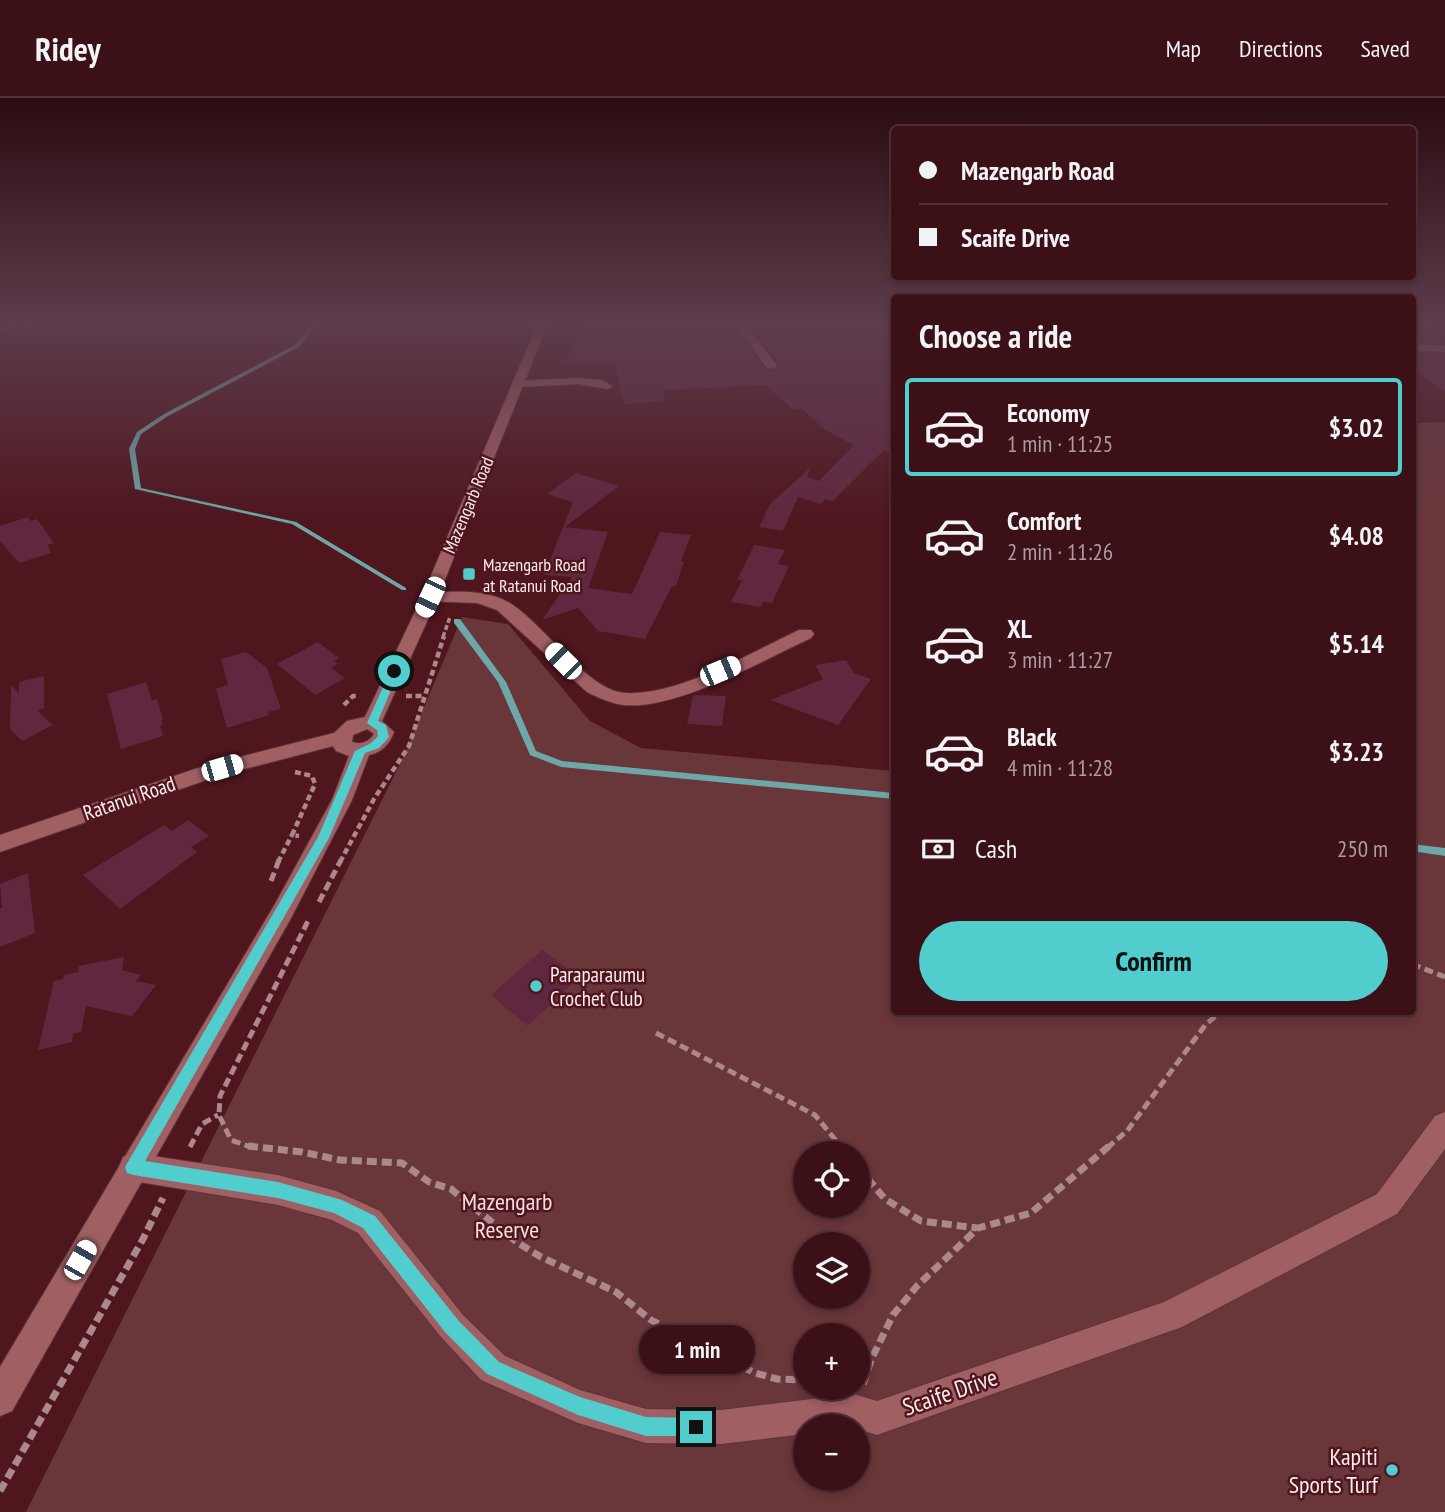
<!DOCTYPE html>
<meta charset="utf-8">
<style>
body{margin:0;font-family:"PT Sans Narrow",sans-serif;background:#461e23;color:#f1f3f6;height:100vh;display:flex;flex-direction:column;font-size:26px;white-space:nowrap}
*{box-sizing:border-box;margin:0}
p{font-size:23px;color:#ac9da1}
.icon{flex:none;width:38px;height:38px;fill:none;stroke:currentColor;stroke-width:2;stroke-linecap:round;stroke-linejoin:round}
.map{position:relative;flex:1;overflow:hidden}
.side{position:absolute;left:891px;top:196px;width:525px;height:721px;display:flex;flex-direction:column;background:#3b1016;border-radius:7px;box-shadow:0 4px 10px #0003,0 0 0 2px #543035}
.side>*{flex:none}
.guide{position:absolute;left:891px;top:28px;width:525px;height:154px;border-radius:7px;box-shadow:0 4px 10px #0003,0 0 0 2px #543035;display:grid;align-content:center;height:154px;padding:0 28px;background:#3b1016}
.fabs{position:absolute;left:793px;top:1043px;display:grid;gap:14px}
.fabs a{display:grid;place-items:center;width:77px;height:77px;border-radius:50%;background:#3b1016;box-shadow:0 4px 10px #0003,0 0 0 2px #543035;font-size:35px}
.end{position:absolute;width:32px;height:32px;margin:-16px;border:9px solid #52cdce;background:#111;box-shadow:0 0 0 4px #111}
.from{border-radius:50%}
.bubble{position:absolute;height:49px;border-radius:24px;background:#3b1016;box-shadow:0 4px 10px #0003,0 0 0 2px #543035;font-size:23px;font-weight:700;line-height:49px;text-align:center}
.car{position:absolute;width:21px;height:42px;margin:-21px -10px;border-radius:9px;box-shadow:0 0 5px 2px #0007;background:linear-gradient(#fff 24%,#345 0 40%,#fff 0 76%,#345 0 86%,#fff 0)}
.guide b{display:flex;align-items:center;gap:24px;height:66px;font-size:26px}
.guide b+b{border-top:2px solid #543035}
.guide i{width:18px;height:18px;background:#f1f3f6}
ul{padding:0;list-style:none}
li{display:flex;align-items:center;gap:21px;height:98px;margin:0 14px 10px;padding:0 14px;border:4px solid transparent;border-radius:7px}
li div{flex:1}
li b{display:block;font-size:26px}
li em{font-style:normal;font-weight:700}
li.on{border-color:#52cdce}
li>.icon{width:63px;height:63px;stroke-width:1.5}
h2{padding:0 28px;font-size:32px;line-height:84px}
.pay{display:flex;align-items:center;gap:18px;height:77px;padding:0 28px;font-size:26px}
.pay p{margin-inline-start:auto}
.cta{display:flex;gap:14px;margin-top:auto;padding:14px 28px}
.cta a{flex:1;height:80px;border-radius:42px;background:#52cdce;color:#111;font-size:28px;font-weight:700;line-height:80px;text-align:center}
header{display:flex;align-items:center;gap:42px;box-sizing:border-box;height:98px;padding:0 35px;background:#3b1016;border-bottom:2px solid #543035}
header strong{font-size:33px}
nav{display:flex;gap:38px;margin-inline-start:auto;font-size:24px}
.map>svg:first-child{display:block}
.green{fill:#69363a;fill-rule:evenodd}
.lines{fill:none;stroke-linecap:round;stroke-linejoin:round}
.stream{fill:#6da7a7;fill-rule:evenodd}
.building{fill:#5f283f}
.lane-casing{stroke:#5e3439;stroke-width:2}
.street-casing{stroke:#5e3439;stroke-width:2}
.secondary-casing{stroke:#5e3439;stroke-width:2}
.path-far3{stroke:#ab888c;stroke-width:3.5;stroke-dasharray:5 2.5;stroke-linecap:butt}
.path-far2{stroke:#ab888c;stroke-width:4.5;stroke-dasharray:6 3.5;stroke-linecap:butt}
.path-far1{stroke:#ab888c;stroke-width:5;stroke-dasharray:9 4.5;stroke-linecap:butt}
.path{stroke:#ab888c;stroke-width:7;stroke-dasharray:10 5;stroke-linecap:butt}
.lane{fill:#a05f63;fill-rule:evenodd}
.street{fill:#a05f63;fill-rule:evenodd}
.secondary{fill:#a05f63;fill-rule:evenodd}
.route{fill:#52cdce}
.poi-dot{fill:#52cdce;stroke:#4f161e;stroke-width:2.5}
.labels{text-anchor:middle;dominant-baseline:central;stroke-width:5;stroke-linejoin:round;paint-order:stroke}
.far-street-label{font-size:18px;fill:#fcecec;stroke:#4f161e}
.far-poi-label{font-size:18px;fill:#fcecec;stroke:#4f161e;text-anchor:start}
.street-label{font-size:21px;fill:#fcecec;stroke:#4f161e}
.poi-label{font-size:21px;fill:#fcecec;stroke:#4f161e;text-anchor:start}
.near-park-label{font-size:24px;fill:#f6dede;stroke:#4f161e}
.near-street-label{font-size:24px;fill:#fcecec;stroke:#4f161e}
.near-poi-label{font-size:24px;fill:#fcecec;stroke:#4f161e;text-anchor:end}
</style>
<header>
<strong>Ridey</strong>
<nav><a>Map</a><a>Directions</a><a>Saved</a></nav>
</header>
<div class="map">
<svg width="1445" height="1414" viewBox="0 0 1445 1414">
<rect width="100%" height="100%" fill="#4f161e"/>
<!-- green -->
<path class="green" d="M1445,324V1414H26L401,664L462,519L508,526L590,623L641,650L894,673V914H1412V325ZM805,1055H858V1108H805ZM805,1146H858V1199H805ZM805,1237H858V1290H805ZM805,1328H858V1381H805Z"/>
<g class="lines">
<!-- stream -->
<g class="stream">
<polygon points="41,225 53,225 0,232 0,230"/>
<polygon points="314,225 318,225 299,249 168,318 141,336 135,351 141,390 296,424 406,490 406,492 402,492 292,426 135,391 129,351 137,334 164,316 295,247"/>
<polygon points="454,521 460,521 506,584 536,653 562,663 894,695 894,701 561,669 530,657 498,584 454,525"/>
<polygon points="1412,746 1445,750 1445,758 1412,753"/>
</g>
</g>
<!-- building -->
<g class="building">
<polygon points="585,225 732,225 767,273 777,272 779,266 748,225 880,225 884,231 894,230 894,358 884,352 833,403 825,401 821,406 798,399 783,433 759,429 770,406 810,370 807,379 819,383 854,347 824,331 801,310 793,312 766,287 662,292 666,303 624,306 615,267 565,266 573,242 580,242"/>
<polygon points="1412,225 1427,225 1445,245 1412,243"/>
<polygon points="1412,255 1445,257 1445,294 1412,270"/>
<polygon points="576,375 619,388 565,429 608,434 588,490 632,496 660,434 691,437 681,463 684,464 676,488 672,488 645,541 598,533 578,510 542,522 562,493 555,485 567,487 572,479 544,477 573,404 547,396"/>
<polygon points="28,419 30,423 37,421 54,445 48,447 51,455 19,465 0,443 0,428"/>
<polygon points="754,447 785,452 778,466 789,468 772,505 763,504 761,509 731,504 742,482 737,482"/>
<polygon points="318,544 339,560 334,563 338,566 331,570 345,580 315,597 277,566"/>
<polygon points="246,554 267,570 281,611 268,614 269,617 227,630 216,591 228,587 221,561"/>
<polygon points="846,562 854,575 871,581 838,627 770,602 823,581 815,567"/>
<polygon points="44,578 44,610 37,612 53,627 22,643 10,631 11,587 19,595 19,584"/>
<polygon points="146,584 152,603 157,601 162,618 162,627 160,628 163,638 121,651 107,596"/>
<polygon points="693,597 726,598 722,628 687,626"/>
<polygon points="188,722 209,738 191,749 197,754 120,811 83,777 164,727 172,733"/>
<polygon points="28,775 35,835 0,849 0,810 2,810 0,786"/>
<polygon points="542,852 579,879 528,928 491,897"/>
<polygon points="124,859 122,872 141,877 136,883 156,887 132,918 86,908 81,934 73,936 72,944 38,952 54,883 63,881 64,877 78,874 79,868"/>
</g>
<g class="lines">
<defs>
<polygon id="lane" points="578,280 601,282 613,288 608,291 578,286 518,289 513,286 518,283"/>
<g id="street">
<polygon points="735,225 745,225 777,268 775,270 767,270"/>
<polygon points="1412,246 1445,248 1445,254 1412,252"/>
<path d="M430,494C456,494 485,491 508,504C543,524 587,593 625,595C679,598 750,555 799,532H811L814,536L811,540C763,562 677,612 623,607C610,605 599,600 587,594L497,512L477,505L424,503L422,499L424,495Z"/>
<polygon points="1445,1014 1445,1051 1397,1116 1182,1229 877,1337 858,1331 858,1328 805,1328 805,1336 721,1346 646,1345 578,1325 481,1282 441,1239 358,1135 332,1122 278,1107 133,1083 123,1079 119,1069 123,1059 133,1055 278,1077 336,1093 380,1113 463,1217 505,1258 580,1292 646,1311 721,1312 854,1296 877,1303 1164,1204 1377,1096 1435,1018"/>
</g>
<path id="secondary" d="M538,225H548L438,499L382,623L394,634C389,647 382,654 369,657L352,702L291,820L12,1313L0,1318V1269L275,806L332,702L349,658L336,653L333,648L218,678L0,754V737L204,668L334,635L347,623L365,619L422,499ZM367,631L374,636C369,644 361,647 352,644L353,637Z"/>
</defs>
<!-- lane casing -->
<use href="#lane" class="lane-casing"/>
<!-- street casing -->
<use href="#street" class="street-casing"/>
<!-- secondary casing -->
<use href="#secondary" class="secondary-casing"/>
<!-- path-far3 -->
<polyline class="path-far3" points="443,539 450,519"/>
<!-- path-far2 -->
<g class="path-far2">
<polyline points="406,598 423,598"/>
<polyline points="344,607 353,598 359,598"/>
<polyline points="295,674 312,678 315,686 292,737 299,738"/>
<polyline points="278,764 292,737"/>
<polyline points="340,764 374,701 409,648 444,538"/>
</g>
<!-- path-far1 -->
<g class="path-far1">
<polyline points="271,783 279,762"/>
<polyline points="319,804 341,762"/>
<polyline points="1412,866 1445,879"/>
<polyline points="656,935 815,1017 842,1050"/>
<polyline points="190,1049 202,1026 218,1017"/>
<polyline points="253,1050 231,1042 219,1017 220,998 309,821"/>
<polyline points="1107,1050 1127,1033 1206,926 1221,914"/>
</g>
<!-- path -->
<g class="path">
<polyline points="248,1048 302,1054 340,1062 402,1065 429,1084 451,1091 518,1145 541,1159 616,1194 651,1222 755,1275 777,1281 805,1282"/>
<polyline points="840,1048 846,1055"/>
<polyline points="858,1069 885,1101 921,1123 977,1130"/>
<polyline points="858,1266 872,1260"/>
<polyline points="863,1286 872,1260 893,1217 917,1188 978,1130 1031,1115 1109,1048"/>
<polyline points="0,1393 143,1141 163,1100"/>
</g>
<!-- lane -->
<use href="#lane" class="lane"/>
<!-- street -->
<use href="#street" class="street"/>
<!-- secondary -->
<use href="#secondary" class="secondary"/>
</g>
<!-- sky -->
<linearGradient id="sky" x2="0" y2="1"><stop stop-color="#2b0c10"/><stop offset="0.53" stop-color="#5d3c4c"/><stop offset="1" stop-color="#5d3c4c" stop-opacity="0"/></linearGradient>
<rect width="1445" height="423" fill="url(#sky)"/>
<!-- route -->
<polygon class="route" points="391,571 399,573 378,623 386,627 389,639 379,650 365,655 329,740 145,1063 278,1084 342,1102 375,1118 458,1222 499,1264 580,1299 646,1319 696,1320 703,1322 706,1329 703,1336 696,1338 646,1338 578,1317 487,1276 445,1234 363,1130 334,1115 278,1100 133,1077 127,1075 125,1069 318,739 355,653 371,645 378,638 377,632 367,625"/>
<!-- markers -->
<g class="poi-dot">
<rect x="462" y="469" width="14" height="14" rx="3.5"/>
<circle cx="536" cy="888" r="7"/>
<circle cx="1392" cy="1372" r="7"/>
</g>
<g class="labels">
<!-- far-street labels -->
<g class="far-street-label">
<text transform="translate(468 407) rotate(-67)">Mazengarb Road</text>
</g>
<!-- far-poi labels -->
<g class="far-poi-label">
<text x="483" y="466">Mazengarb Road<tspan x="483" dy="21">at Ratanui Road</tspan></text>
</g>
<!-- street labels -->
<g class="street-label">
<text transform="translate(129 700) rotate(-19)">Ratanui Road</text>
</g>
<!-- poi labels -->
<g class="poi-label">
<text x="550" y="876">Paraparaumu<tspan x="550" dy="24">Crochet Club</tspan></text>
</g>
<!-- near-park labels -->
<g class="near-park-label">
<text x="507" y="1103">Mazengarb<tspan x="507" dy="28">Reserve</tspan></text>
</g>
<!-- near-street labels -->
<g class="near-street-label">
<text transform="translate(950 1294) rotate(-19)">Scaife Drive</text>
</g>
<!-- near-poi labels -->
<g class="near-poi-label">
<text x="1378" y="1358">Kapiti<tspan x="1378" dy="28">Sports Turf</tspan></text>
</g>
</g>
</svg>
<div class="fabs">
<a><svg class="icon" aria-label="locate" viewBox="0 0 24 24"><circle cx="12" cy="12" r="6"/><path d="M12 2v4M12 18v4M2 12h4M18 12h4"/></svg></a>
<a><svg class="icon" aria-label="layers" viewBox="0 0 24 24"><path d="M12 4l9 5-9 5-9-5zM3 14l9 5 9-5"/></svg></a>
<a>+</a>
<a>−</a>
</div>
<i class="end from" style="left:394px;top:573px"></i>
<i class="end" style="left:696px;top:1329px"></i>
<div class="bubble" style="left:639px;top:1227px;width:116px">1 min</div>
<i class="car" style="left:430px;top:499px;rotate:205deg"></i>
<i class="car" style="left:563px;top:563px;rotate:315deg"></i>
<i class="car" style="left:720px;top:573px;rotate:67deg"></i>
<i class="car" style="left:222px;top:670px;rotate:74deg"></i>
<i class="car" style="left:80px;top:1162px;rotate:30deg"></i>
<div class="guide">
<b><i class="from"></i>Mazengarb Road</b>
<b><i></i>Scaife Drive</b>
</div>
<section class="side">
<h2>Choose a ride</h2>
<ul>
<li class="on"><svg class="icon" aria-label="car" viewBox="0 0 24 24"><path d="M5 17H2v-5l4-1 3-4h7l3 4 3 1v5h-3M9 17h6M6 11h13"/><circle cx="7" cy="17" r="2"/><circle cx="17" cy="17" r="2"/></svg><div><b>Economy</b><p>1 min · 11:25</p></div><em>$3.02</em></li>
<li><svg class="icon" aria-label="car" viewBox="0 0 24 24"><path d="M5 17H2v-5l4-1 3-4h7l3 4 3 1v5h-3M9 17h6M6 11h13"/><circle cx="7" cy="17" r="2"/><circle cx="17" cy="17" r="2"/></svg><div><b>Comfort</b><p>2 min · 11:26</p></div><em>$4.08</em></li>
<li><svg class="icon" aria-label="car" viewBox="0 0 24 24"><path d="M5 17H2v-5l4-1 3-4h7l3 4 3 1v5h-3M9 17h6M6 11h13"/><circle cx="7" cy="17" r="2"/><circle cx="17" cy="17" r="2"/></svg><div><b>XL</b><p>3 min · 11:27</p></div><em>$5.14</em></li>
<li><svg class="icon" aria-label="car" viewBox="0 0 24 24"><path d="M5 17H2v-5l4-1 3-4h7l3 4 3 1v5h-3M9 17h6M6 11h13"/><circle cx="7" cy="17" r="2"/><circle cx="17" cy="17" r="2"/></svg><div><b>Black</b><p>4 min · 11:28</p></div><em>$3.23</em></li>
</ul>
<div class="pay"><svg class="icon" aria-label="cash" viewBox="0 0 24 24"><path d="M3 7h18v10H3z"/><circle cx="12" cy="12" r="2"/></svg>Cash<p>250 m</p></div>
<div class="cta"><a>Confirm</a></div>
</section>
</div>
